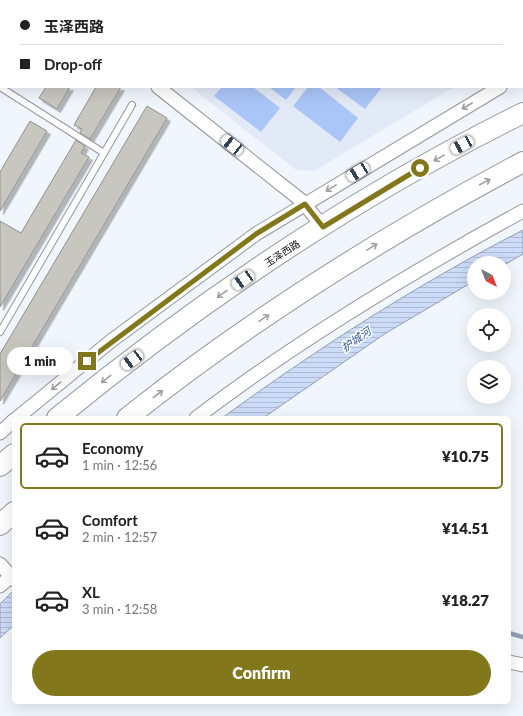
<!DOCTYPE html>
<meta charset="utf-8">
<style>
body{margin:0;font-family:Lato,"Noto Sans SC",sans-serif;background:#f6f6f6;color:#222;height:100vh;display:flex;flex-direction:column;font-size:15px;white-space:nowrap}
*{box-sizing:border-box;margin:0}
p{font-size:13px;color:#767676}
.icon{flex:none;width:22px;height:22px;fill:none;stroke:currentColor;stroke-width:2;stroke-linecap:round;stroke-linejoin:round}
.map{position:relative;flex:1;overflow:hidden}
.details{position:absolute;left:12px;top:416px;width:499px;height:288px;display:flex;flex-direction:column;background:#fff;border-radius:6px;box-shadow:0 4px 16px #0002}
.details>*{flex:none}
.guide{position:absolute;left:0px;top:0px;width:523px;height:88px;box-shadow:0 4px 16px #0002;display:grid;align-content:center;height:88px;padding:0 20px;background:#fff}
.needle{width:26px;rotate:138deg}
.controls{position:absolute;left:467px;top:256px;display:grid;gap:8px}
.controls a{display:grid;place-items:center;width:44px;height:44px;border-radius:50%;background:#fff;box-shadow:0 4px 16px #0002;font-size:20px}
.end{position:absolute;width:18px;height:18px;margin:-9px;border:5px solid #82771b;background:#fff;box-shadow:0 0 0 2px #fff}
.from{border-radius:50%}
.bubble{position:absolute;height:28px;border-radius:14px;background:#fff;box-shadow:0 4px 16px #0002;font-size:13px;font-weight:800;line-height:28px;text-align:center}
.car{position:absolute;width:12px;height:24px;margin:-12px -6px;border-radius:5px;box-shadow:0 0 3px 1px #0007;background:linear-gradient(#fff 24%,#345 0 40%,#fff 0 76%,#345 0 86%,#fff 0)}
.guide b{display:flex;align-items:center;gap:14px;height:38px;font-size:15px}
.guide b+b{border-top:1px solid #e0e0e0}
.guide i{width:10px;height:10px;background:#222}
ul{padding:7px 0 0;list-style:none}
li{display:flex;align-items:center;gap:12px;height:66px;margin:0 8px 6px;padding:0 12px;border:2px solid transparent;border-radius:6px}
li div{flex:1}
li b{display:block;font-size:15px}
li em{font-style:normal;font-weight:800}
li.selected{border-color:#82771b}
li>.icon{width:36px;height:36px;stroke-width:1.5}
.cta{display:flex;gap:8px;margin-top:auto;padding:8px 20px}
.cta a{flex:1;height:46px;border-radius:24px;background:#82771b;color:#fff;font-size:16px;font-weight:800;line-height:46px;text-align:center}
.map>svg:first-child{display:block}
.built{fill:#e2eaf7}
.green{fill:#aac5f7}
.water{fill:url(#water-rules);stroke:#939eb2}
.lines{fill:none;stroke-linecap:round;stroke-linejoin:round}
.stream{stroke:#939eb2;stroke-width:4.5}
.building{fill:#c7c7bf;stroke:#93928b;filter:url(#shadow)}
.service-casing{stroke:#94989e;stroke-width:8}
.minor-casing{stroke:#94989e;stroke-width:15}
.primary-casing{stroke:#94989e;stroke-width:22}
.service{stroke:#fff;stroke-width:6}
.minor{stroke:#fff;stroke-width:13}
.primary{stroke:#fff;stroke-width:20}
.oneway{stroke:#9f9fa0}
.route{stroke:#82771b;stroke-width:5}
.labels{text-anchor:middle;dominant-baseline:central;stroke-width:3;stroke-linejoin:round;paint-order:stroke}
.street-label{font-size:10px;fill:#0e0f12;stroke:#fff}
.water-label{font-size:11px;font-style:italic;fill:#2d54a1;stroke:#fff}
</style>
<div class="map">
<svg width="523" height="716" viewBox="0 0 523 716">
<defs>
<pattern id="water-rules" width="6" height="5" patternUnits="userSpaceOnUse"><rect width="6" height="5" fill="#ccdbf7"/><path d="M0 2.5h6" fill="none" stroke="#aebbd3"/></pattern>
<filter id="shadow"><feDropShadow dx="3.5" dy="3.5" stdDeviation="0" flood-color="#0004"/></filter>
</defs>
<rect width="100%" height="100%" fill="#f1f5fc"/>
<!-- built -->
<g class="built">
<polygon points="79,0 523,0 523,53 522,1"/>
<polygon points="191,87 454,87 314,171 296,170"/>
</g>
<!-- green -->
<g class="green">
<polygon points="292,0 523,0 523,29 522,31 522,1"/>
<polygon points="222,87 253,87 280,108 261,132 214,96"/>
<polygon points="269,87 296,87 286,100"/>
<polygon points="308,87 319,87 358,118 340,142 293,106"/>
<polygon points="335,87 382,87 365,109"/>
</g>
<!-- water -->
<g class="water">
<path d="M523,230V254L504,265V263H474V281L386,333L263,418H222C318,348 418,284 523,230Z"/>
<polygon points="14,590 14,625 0,638 0,604"/>
</g>
<g class="lines">
<!-- stream -->
<polyline class="stream" points="509,633 523,637"/>
</g>
<!-- building -->
<g class="building">
<polygon points="46,87 70,87 57,109 39,98"/>
<polygon points="96,87 121,87 90,139 80,133 82,129 74,125"/>
<polygon points="147,106 167,118 0,401 0,354"/>
<polygon points="30,121 47,131 0,211 0,172"/>
<polygon points="76,140 85,146 81,153 89,157 0,307 0,221 21,233"/>
</g>
<g class="lines">
<defs>
<g id="service">
<polyline points="0,24 1,22"/>
<polyline points="0,87 104,153"/>
<polyline points="0,332 132,105"/>
</g>
<g id="minor">
<polyline points="47,0 49,1"/>
<polyline points="522,75 523,74"/>
<polyline points="158,87 302,201 323,227"/>
<polyline points="17,418 111,341 256,234 500,87"/>
<path d="M196,418C298,340 410,273 523,211"/>
<polyline points="0,433 14,420"/>
<polyline points="0,564 14,580"/>
<polyline points="0,586 14,573"/>
<polyline points="509,662 523,665"/>
</g>
<g id="primary">
<path d="M57,418C200,301 357,195 523,113"/>
<path d="M127,418C250,320 384,236 523,162"/>
<polyline points="0,466 14,454"/>
<polyline points="0,525 14,512"/>
</g>
</defs>
<!-- service casing -->
<use href="#service" class="service-casing"/>
<!-- minor casing -->
<use href="#minor" class="minor-casing"/>
<!-- primary casing -->
<use href="#primary" class="primary-casing"/>
<!-- service -->
<use href="#service" class="service"/>
<!-- minor -->
<use href="#minor" class="minor"/>
<!-- primary -->
<use href="#primary" class="primary"/>
</g>
<!-- one-way arrows -->
<defs><path id="oneway-shaft" d="M-6 0H5M1.5-3L5.5 0L1.5 3" fill="none" stroke-width="1.6" stroke-linecap="round" stroke-linejoin="round"/></defs>
<g class="oneway">
<use href="#oneway-shaft" transform="translate(467 106) rotate(150)"/>
<use href="#oneway-shaft" transform="translate(439 158) rotate(151)"/>
<use href="#oneway-shaft" transform="translate(485 182) rotate(-28)"/>
<use href="#oneway-shaft" transform="translate(331 188) rotate(149)"/>
<use href="#oneway-shaft" transform="translate(372 247) rotate(-31)"/>
<use href="#oneway-shaft" transform="translate(222 294) rotate(145)"/>
<use href="#oneway-shaft" transform="translate(264 318) rotate(-34)"/>
<use href="#oneway-shaft" transform="translate(106 379) rotate(142)"/>
<use href="#oneway-shaft" transform="translate(56 386) rotate(141)"/>
<use href="#oneway-shaft" transform="translate(158 394) rotate(-37)"/>
</g>
<g class="lines">
<!-- route -->
<polyline class="route" points="87,361 256,234 305,204 323,227 420,168"/>
</g>
<g class="labels">
<!-- street labels -->
<g class="street-label">
<text transform="translate(282 253) rotate(-33)">玉泽西路</text>
</g>
<!-- water labels -->
<g class="water-label">
<text transform="translate(356 339) rotate(-35)">护城河</text>
</g>
</g>
</svg>
<div class="controls">
<a><svg class="needle" viewBox="-14 -14 28 28"><path d="M0-13l5 13h-10z" fill="#e53935"/><path d="M0 13l5-13h-10z" fill="#767676"/></svg></a>
<a><svg class="icon" aria-label="locate" viewBox="0 0 24 24"><circle cx="12" cy="12" r="6"/><path d="M12 2v4M12 18v4M2 12h4M18 12h4"/></svg></a>
<a><svg class="icon" aria-label="layers" viewBox="0 0 24 24"><path d="M12 4l9 5-9 5-9-5zM3 14l9 5 9-5"/></svg></a>
</div>
<i class="end from" style="left:420px;top:168px"></i>
<i class="end" style="left:87px;top:361px"></i>
<div class="bubble" style="left:7px;top:347px;width:66px">1 min</div>
<i class="car" style="left:232px;top:145px;rotate:308deg"></i>
<i class="car" style="left:462px;top:145px;rotate:241deg"></i>
<i class="car" style="left:358px;top:172px;rotate:239deg"></i>
<i class="car" style="left:243px;top:280px;rotate:236deg"></i>
<i class="car" style="left:132px;top:360px;rotate:233deg"></i>
<div class="guide">
<b><i class="from"></i>玉泽西路</b>
<b><i></i>Drop-off</b>
</div>
<section class="details">
<ul>
<li class="selected"><svg class="icon" aria-label="car" viewBox="0 0 24 24"><path d="M5 17H2v-5l4-1 3-4h7l3 4 3 1v5h-3M9 17h6M6 11h13"/><circle cx="7" cy="17" r="2"/><circle cx="17" cy="17" r="2"/></svg><div><b>Economy</b><p>1 min · 12:56</p></div><em>¥10.75</em></li>
<li><svg class="icon" aria-label="car" viewBox="0 0 24 24"><path d="M5 17H2v-5l4-1 3-4h7l3 4 3 1v5h-3M9 17h6M6 11h13"/><circle cx="7" cy="17" r="2"/><circle cx="17" cy="17" r="2"/></svg><div><b>Comfort</b><p>2 min · 12:57</p></div><em>¥14.51</em></li>
<li><svg class="icon" aria-label="car" viewBox="0 0 24 24"><path d="M5 17H2v-5l4-1 3-4h7l3 4 3 1v5h-3M9 17h6M6 11h13"/><circle cx="7" cy="17" r="2"/><circle cx="17" cy="17" r="2"/></svg><div><b>XL</b><p>3 min · 12:58</p></div><em>¥18.27</em></li>
</ul>
<div class="cta"><a>Confirm</a></div>
</section>
</div>
